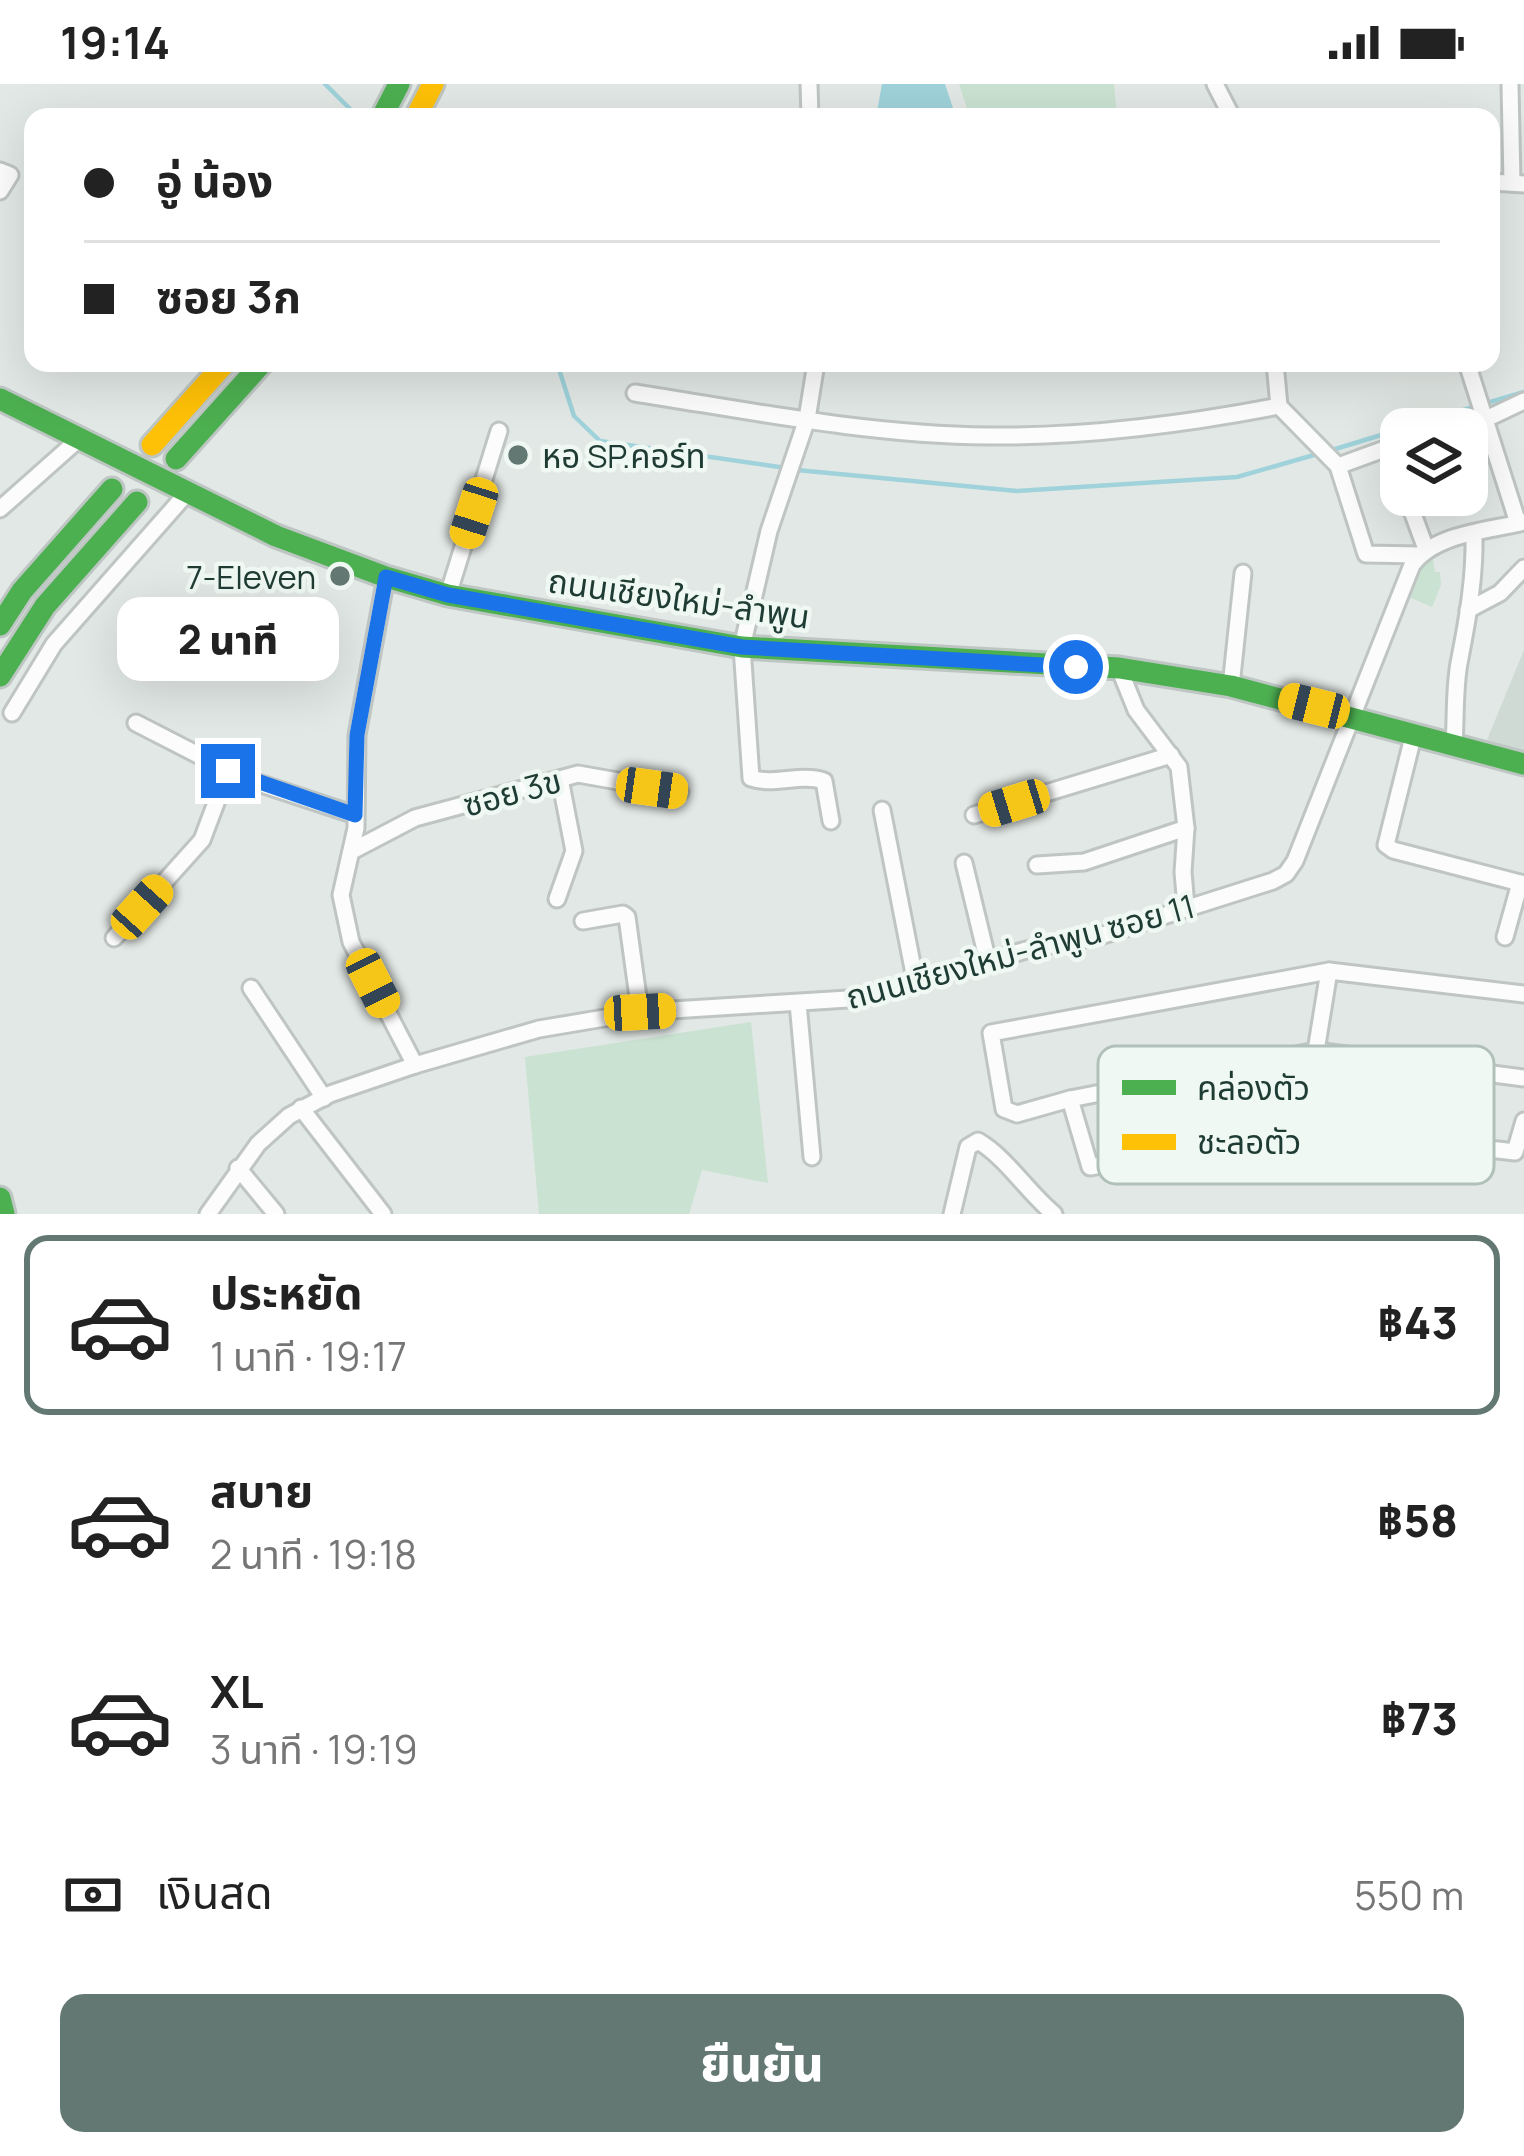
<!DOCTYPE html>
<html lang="th">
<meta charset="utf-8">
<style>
body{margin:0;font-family:Manrope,"Noto Sans Thai",sans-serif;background:#f2f2f2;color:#222;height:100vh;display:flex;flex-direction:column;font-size:45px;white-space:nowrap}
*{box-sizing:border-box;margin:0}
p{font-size:39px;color:#767676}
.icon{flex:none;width:66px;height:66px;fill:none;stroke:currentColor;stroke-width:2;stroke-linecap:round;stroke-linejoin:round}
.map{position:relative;height:1130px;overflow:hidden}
.panel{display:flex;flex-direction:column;background:#fff;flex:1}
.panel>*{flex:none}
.hud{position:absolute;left:24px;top:24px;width:1476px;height:264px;border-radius:24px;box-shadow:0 12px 48px #0002;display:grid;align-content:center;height:264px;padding:0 60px;background:#fff}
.tools{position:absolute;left:1380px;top:324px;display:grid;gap:24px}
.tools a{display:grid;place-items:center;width:108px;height:108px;border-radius:24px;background:#fff;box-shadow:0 12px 48px #0002;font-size:60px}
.end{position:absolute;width:54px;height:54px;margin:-27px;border:15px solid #1a73e8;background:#fff;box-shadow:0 0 0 6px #fff}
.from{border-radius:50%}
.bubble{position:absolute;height:84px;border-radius:24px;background:#fff;box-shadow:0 12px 48px #0002;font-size:39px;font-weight:800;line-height:84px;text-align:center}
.car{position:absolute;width:36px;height:72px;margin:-36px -18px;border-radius:15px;box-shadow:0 0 9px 3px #0007;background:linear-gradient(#f5c518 24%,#345 0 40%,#f5c518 0 76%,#345 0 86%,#f5c518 0)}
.hud b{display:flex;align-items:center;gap:42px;height:114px;font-size:45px}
.hud b+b{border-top:3px solid #e0e0e0}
.hud i{width:30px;height:30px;background:#222}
ul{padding:21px 0 0;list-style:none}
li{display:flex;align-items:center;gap:36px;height:180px;margin:0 24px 18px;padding:0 36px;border:6px solid transparent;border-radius:24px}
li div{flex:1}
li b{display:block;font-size:45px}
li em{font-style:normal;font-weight:800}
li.active{border-color:#637872}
li>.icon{width:108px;height:108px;stroke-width:1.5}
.pay{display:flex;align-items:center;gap:30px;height:132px;padding:0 60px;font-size:45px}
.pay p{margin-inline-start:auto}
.button{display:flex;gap:24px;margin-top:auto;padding:24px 60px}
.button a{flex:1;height:138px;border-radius:24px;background:#637872;color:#fff;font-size:48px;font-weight:800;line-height:138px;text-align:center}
.status{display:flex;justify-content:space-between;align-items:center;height:84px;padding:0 60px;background:#fff;direction:ltr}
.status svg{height:33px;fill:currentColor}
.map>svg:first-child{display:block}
.built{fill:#cfdad5}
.green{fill:#cae2d1}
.water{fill:#9fd2da}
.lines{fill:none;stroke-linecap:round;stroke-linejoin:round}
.stream{stroke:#9fd2da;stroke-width:4.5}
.street-casing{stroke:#bfc5c2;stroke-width:21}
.fast-casing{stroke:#bec6c3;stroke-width:27}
.slow-casing{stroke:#bec6c3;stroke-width:27}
.street{stroke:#fbfcfb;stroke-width:15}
.fast{stroke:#4caf50;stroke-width:21}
.slow{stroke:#ffc107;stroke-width:21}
.route{stroke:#1a73e8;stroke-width:15}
.poi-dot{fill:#637872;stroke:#eff8f3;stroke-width:4.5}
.labels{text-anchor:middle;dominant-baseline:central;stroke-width:9;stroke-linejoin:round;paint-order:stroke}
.poi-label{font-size:33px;fill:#1f3c34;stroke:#eff8f3;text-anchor:start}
.street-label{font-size:33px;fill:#1f3c34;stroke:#eff8f3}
.key{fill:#eff8f3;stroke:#b1c0ba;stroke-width:3}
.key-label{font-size:33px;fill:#1f3c34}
</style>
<div class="status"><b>19:14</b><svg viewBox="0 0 49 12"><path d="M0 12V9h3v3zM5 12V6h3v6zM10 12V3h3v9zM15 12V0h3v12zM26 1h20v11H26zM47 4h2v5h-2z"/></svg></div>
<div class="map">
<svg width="1524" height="1130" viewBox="0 0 1524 1130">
<rect width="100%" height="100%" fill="#e2e8e5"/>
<!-- built -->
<polygon class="built" points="1524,566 1524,669 1487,656"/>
<!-- green -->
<g class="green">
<polygon points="959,0 1114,0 1117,33 970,33"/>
<polygon points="1432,470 1435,488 1440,488 1441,501 1432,523 1402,510 1411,478"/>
<polygon points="751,938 768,1099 702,1086 689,1130 539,1130 525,973"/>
</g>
<!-- water -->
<polygon class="water" points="882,0 945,0 956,33 876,33"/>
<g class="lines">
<!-- stream -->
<g class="stream">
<polyline points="325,0 358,33"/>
<polyline points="557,279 574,332 600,357 786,384"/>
<polyline points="1403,344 1524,308"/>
<polyline points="1332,366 1401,345"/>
<polyline points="797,386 1017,407 1237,393 1321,369"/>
</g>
<defs>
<g id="street">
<polyline points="809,0 810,33"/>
<polyline points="1215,0 1232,33"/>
<polyline points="1510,0 1512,99"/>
<polyline points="0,87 10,91 0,107"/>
<polyline points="1491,98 1524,100"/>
<path d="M816,279L807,335L769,447L742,563L751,694C774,702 800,689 824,697L831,737"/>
<polyline points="1275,279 1279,322 1338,382 1366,470 1420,471"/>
<polyline points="1467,279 1518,439"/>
<path d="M635,309C751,327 870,351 988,352C1084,353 1186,340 1279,322"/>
<polyline points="1486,335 1524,317"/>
<polyline points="1444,345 1484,331"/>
<polyline points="1393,362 1401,392"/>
<polyline points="1338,382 1401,359"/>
<polyline points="1406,411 1426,465"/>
<polyline points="0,425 80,354"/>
<polyline points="386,493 357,651 356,744 341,811 351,858 415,981"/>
<polyline points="448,511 499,347"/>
<polyline points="1468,526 1500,509 1524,484"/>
<polyline points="1119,584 1136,626 1179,683 1186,744 1183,788 1186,823"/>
<polyline points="1231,602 1243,489"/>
<polyline points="12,629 54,560 187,409"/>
<polyline points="136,639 243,694 355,731"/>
<polyline points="1414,649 1386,761 1393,766 1524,800"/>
<path d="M1454,660C1456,632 1454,601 1460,574C1468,533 1475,492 1474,450"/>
<polyline points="882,726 916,900"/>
<polyline points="974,731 1171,671"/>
<polyline points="352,767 415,734 578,690 680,708"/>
<polyline points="964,779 988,878"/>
<polyline points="1037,781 1084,778 1186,744"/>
<polyline points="557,815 574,767 560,695"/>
<polyline points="583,837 623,830 627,833 640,928"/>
<polyline points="1505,853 1520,799"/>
<polyline points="114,854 202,756 228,687"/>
<polyline points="251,904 324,1014"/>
<polyline points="1524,910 1329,887 991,949 1004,1025 1017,1030 1070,1015 1316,967 1524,994"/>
<polyline points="798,919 812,1073"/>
<polyline points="1070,1015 1090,1083 1317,1045 1515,1068 1524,1037"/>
<polyline points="301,1024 383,1130"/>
<polyline points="1317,1045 1316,967 1329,887"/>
<polyline points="238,1084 276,1130"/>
<path d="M208,1130L258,1060L289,1032L330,1010L415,981L539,945L640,928L864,914L1026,866L1100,852L1273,797L1286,790L1295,777L1412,481C1435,449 1488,447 1524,438"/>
<path d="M952,1130L968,1063L978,1057C1007,1074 1027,1108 1054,1130"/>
</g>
<g id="fast">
<polyline points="382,33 399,0"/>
<polyline points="0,315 276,452 386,493 448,511 742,563 1119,584 1231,602 1524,680"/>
<polyline points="176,375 262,279"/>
<polyline points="0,541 22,507 112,405"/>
<polyline points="0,592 45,522 137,418"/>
<polyline points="0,1114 4,1130"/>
</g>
<g id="slow">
<polyline points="416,33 433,0"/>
<polyline points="152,361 225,279"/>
</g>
</defs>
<!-- street casing -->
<use href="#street" class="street-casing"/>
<!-- fast casing -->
<use href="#fast" class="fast-casing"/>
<!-- slow casing -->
<use href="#slow" class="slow-casing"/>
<!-- street -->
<use href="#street" class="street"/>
<!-- fast -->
<use href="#fast" class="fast"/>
<!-- slow -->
<use href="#slow" class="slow"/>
</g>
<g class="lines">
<!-- route -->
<polyline class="route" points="228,687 355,731 357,651 386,493 448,511 742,563 1076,583"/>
</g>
<!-- markers -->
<g class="poi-dot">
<circle cx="518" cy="371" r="12"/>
<circle cx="340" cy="492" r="12"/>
</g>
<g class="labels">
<!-- poi labels -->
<g class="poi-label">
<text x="542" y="371">หอ SP.คอร์ท</text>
<text x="316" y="492" text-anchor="end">7-Eleven</text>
</g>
<!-- street labels -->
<g class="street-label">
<text transform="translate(679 514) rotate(8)">ถนนเชียงใหม่-ลำพูน</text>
<text transform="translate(512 708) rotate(-15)">ซอย 3ข</text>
<text transform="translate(1020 867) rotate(-15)">ถนนเชียงใหม่-ลำพูน ซอย 11</text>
</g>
</g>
<!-- legend -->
<rect x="1098" y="962" width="396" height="138" rx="18" class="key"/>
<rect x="1122" y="996" width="54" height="15" fill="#4caf50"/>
<rect x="1122" y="1050" width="54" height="16" fill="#ffc107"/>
<g class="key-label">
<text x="1197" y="1016">คล่องตัว</text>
<text x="1197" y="1070">ชะลอตัว</text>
</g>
</svg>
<div class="tools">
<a><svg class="icon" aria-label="layers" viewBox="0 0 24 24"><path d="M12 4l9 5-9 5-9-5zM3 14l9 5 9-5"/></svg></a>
</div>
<i class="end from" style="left:1076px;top:583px"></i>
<i class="end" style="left:228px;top:687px"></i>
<div class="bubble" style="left:117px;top:513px;width:222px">2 นาที</div>
<i class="car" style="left:474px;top:429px;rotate:198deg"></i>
<i class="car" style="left:1314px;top:622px;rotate:284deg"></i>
<i class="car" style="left:652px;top:704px;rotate:98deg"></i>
<i class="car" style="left:1014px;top:719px;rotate:253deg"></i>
<i class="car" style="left:142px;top:823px;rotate:42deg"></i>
<i class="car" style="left:373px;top:899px;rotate:153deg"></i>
<i class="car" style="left:640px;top:928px;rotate:87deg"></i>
<div class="hud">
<b><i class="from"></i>อู่ น้อง</b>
<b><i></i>ซอย 3ก</b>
</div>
</div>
<section class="panel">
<ul>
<li class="active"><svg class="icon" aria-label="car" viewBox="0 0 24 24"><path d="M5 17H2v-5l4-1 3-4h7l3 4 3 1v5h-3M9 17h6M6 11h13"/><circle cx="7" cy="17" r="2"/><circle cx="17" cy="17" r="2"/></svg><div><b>ประหยัด</b><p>1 นาที · 19:17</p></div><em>฿43</em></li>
<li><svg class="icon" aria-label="car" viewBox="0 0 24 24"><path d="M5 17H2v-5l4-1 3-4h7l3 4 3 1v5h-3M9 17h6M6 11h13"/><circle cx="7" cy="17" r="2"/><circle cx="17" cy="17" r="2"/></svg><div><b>สบาย</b><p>2 นาที · 19:18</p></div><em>฿58</em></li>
<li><svg class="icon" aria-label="car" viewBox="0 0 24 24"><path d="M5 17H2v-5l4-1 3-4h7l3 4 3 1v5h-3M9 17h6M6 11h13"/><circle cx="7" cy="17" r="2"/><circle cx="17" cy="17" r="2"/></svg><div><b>XL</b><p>3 นาที · 19:19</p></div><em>฿73</em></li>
</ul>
<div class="pay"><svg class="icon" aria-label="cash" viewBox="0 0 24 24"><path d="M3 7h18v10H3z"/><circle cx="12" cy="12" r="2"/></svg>เงินสด<p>550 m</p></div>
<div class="button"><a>ยืนยัน</a></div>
</section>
